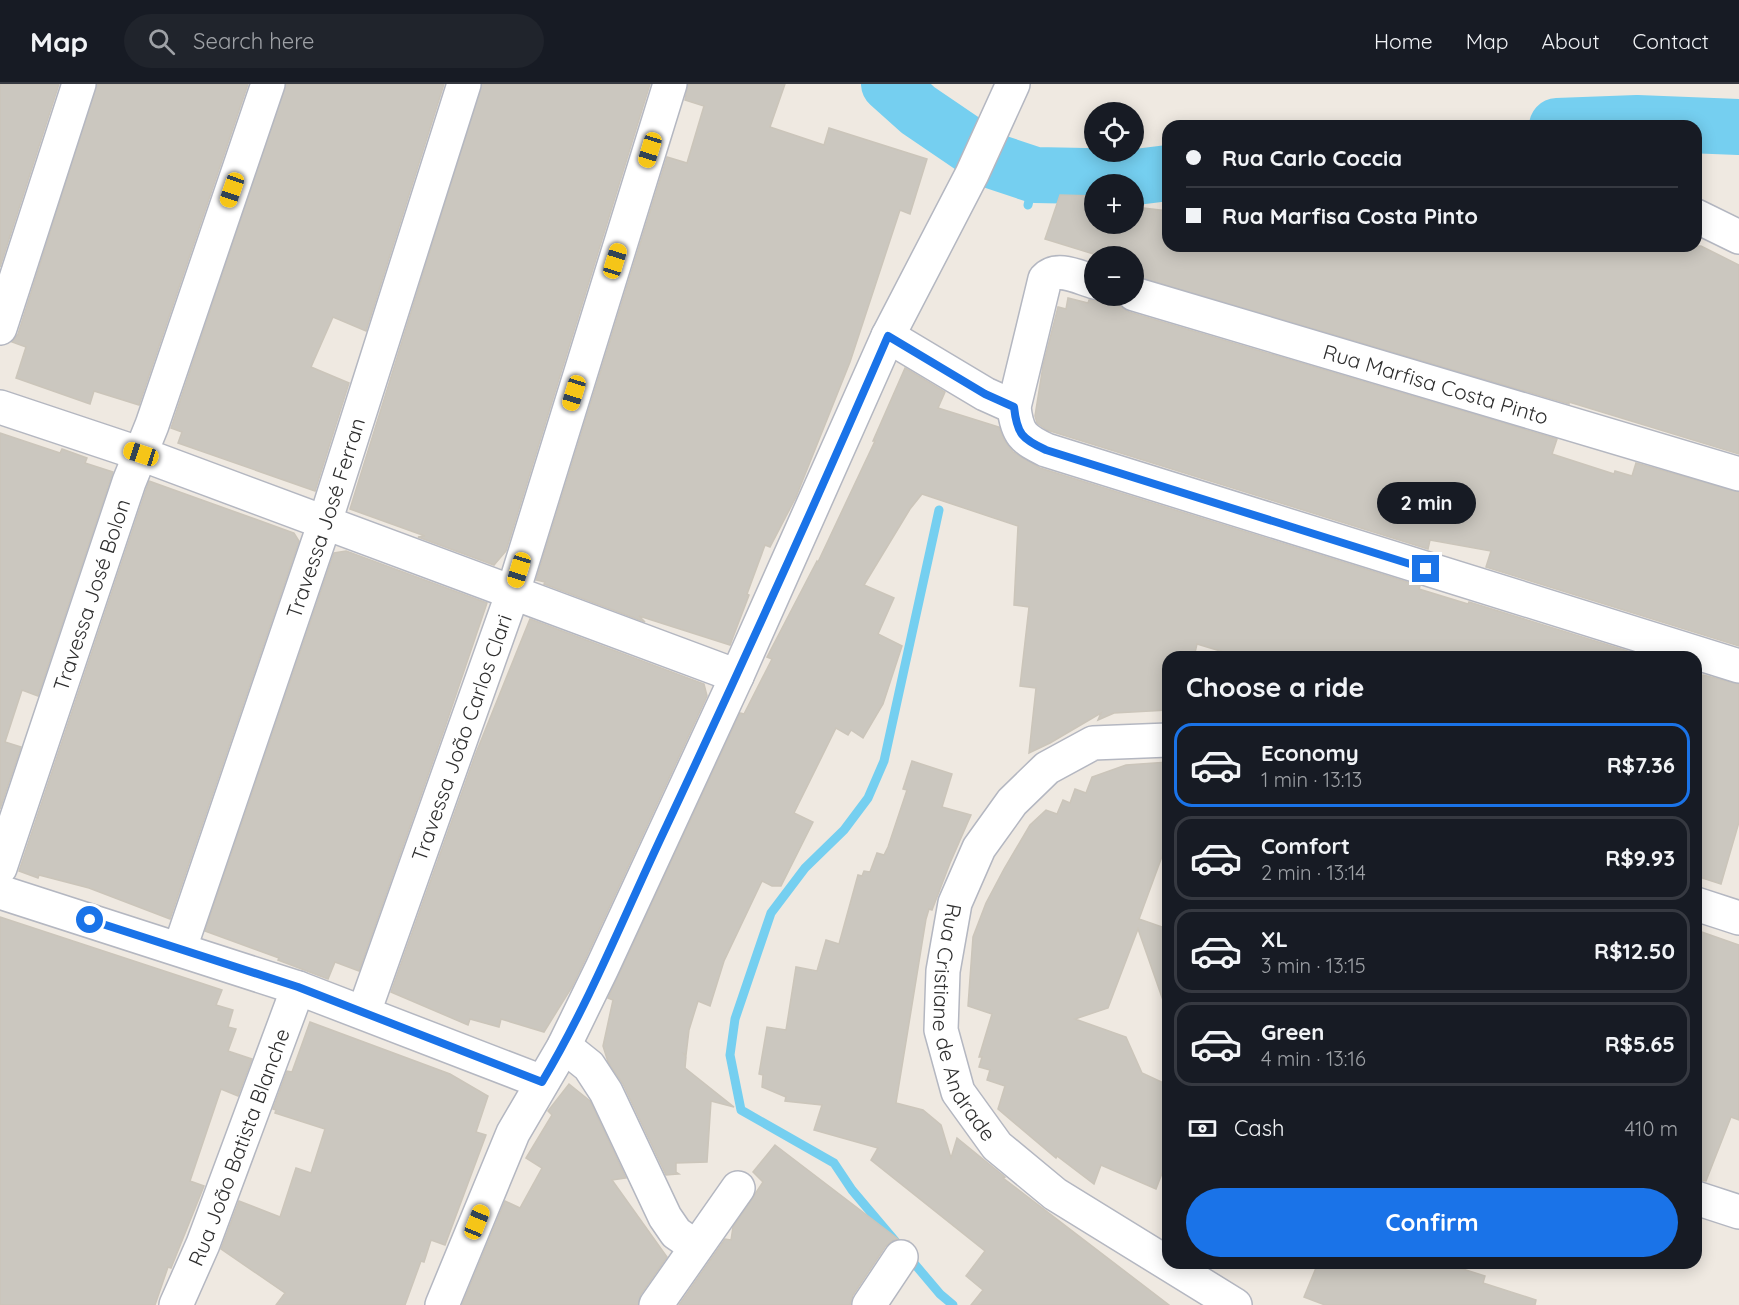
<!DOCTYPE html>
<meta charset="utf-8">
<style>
body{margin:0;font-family:Quicksand,sans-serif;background:#20242c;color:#f1f3f6;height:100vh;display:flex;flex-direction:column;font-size:22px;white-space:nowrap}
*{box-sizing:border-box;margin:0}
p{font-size:20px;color:#9ea1a6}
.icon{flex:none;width:33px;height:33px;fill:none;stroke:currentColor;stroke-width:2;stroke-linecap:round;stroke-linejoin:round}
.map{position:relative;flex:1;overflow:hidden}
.details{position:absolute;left:1162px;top:567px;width:540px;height:618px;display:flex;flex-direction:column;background:#171b24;border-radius:18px;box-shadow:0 3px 15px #0003}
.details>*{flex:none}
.banner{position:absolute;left:1162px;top:36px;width:540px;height:132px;border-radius:18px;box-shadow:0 3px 15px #0003;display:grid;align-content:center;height:132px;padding:0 24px;background:#171b24}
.tools{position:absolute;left:1084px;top:18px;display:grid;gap:12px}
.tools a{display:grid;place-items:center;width:60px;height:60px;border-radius:50%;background:#171b24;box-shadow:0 3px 15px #0003;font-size:30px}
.end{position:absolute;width:27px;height:27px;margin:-14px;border:8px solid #1a73e8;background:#fff;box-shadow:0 0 0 3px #fff}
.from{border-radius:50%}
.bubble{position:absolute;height:42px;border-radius:21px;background:#171b24;box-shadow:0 3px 15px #0003;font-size:20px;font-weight:800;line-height:42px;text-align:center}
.car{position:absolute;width:18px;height:36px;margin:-18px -9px;border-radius:8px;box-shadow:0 0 4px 2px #0007;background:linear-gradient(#f5c518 24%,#345 0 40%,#f5c518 0 76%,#345 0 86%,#f5c518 0)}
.banner b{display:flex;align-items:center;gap:21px;height:57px;font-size:22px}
.banner b+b{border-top:2px solid #363941}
.banner i{width:15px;height:15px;background:#f1f3f6}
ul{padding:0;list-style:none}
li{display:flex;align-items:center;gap:18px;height:84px;margin:0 12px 9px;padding:0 12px;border:3px solid #363941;border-radius:18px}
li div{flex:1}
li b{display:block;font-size:22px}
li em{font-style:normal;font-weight:800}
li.on{border-color:#1a73e8}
li>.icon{width:54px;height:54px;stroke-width:1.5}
h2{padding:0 24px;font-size:27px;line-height:72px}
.pay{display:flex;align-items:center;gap:15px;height:66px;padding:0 24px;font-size:22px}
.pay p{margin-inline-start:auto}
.button{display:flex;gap:12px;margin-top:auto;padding:12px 24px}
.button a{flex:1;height:69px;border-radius:36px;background:#1a73e8;color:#fff;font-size:24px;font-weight:800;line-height:69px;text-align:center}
header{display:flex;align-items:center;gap:36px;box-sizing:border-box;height:84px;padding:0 30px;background:#171b24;border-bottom:2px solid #363941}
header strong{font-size:28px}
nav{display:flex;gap:33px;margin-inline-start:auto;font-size:21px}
.search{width:420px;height:54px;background:#20242c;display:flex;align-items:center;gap:15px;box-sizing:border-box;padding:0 21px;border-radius:33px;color:#9ea1a6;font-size:22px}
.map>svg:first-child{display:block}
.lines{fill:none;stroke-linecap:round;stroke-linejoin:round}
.stream{stroke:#75cff0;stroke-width:9}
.river{stroke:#75cff0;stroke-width:56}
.building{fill:#cbc7bf;stroke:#cbc5ba;stroke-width:1.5}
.street-casing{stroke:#b4b7c1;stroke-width:36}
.street{stroke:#fff;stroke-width:33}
.route{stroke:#1a73e8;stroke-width:8}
.labels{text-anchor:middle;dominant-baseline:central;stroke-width:5;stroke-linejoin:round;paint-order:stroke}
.street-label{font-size:21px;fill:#2e2e2e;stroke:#fff}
</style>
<header>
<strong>Map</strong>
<div class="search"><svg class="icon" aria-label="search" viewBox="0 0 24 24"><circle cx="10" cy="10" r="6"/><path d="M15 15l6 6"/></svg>Search here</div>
<nav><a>Home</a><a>Map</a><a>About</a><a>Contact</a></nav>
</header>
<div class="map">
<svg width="1739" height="1221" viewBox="0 0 1739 1221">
<rect width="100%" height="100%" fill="#efe9e1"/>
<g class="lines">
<!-- stream -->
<g class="stream">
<polyline points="1028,121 1035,91"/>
<polyline points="939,426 884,677 868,714 844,746 805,784 771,829 735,935 730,971 741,1026 834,1079 852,1106 940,1210 953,1221"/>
</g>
<!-- river -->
<g class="river">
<polyline points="889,0 918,26 993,77 1035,91 1136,93 1168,89"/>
<polyline points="1557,42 1637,39 1739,43"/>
</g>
</g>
<!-- building -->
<g class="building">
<polygon points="0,0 59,0 0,183"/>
<polygon points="97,0 248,0 139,321 94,307 90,320 16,294 26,263 12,258 18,250"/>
<polygon points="286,0 444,0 366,247 333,233 311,283 349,299 315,407 178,359 182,348 171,344"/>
<polygon points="482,0 650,0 506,467 494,481 418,453 425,452 350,425"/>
<polygon points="688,0 785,0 770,43 824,61 829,44 927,75 910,130 900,126 850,278 796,413 770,463 765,461 747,510 749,511 730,561 639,532 645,538 544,500 545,498 536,496 667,73 687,79 704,22 685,16"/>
<polygon points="1060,111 1095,112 1095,140 1134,140 1134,118 1136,118 1135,123 1168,127 1168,162 1701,162 1739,181 1739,370 1569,318 1569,320 1134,192 1134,172 1100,172 1045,155"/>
<polygon points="1108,212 1116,212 1120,222 1129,228 1557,355 1552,370 1614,390 1615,387 1632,392 1636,379 1739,408 1739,562 1486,483 1491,467 1430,456 1428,465 1047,346 1037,339 1035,332 1043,282 1058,223 1066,225 1068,214 1088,219 1089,216 1100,216"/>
<polygon points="905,284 945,308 938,324 999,343 1004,356 1013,368 1040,384 1420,502 1419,505 1468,520 1469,518 1647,573 1240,573 1197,560 1194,573 1168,573 1168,626 1114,629 1098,636 1101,629 1050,659 1029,669 1036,604 1020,602 1029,523 1014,521 1018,442 922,410 910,425 864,501 894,514 878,550 902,562 883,620 863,654 851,646 848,651 836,644 794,729 813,738 781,802 772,802 762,797 724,877 710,922 698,917 689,946 686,971 684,970 686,973 685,984 734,1023 711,1017 707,1078 676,1079 676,1088 679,1090 666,1091 623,1000 608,978 603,962 613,916 608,914 740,629 744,630 772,575 767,573 817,477 818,478 875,357 873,357"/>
<polygon points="0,349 60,369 62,365 87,374 85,379 113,388 38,612 22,606 5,658 21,663 0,725"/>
<polygon points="149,397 294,449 299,457 170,835 89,804 39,791 38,794 19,787"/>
<polygon points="346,467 487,519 445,643 359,887 335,878 328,895 278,876 279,874 205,847 334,469"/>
<polygon points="530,535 704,600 707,612 585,876 572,903 544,948 501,935 499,943 470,935 468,941 391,908 476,669"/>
<polygon points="1703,591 1739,600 1739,738 1721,800 1696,792 1696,612"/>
<polygon points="912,677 952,690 942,723 971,731 950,779 932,826 929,825 926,835 896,1019 923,1026 941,1041 951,1074 957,1054 1005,1093 1003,1094 1169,1221 971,1221 983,1206 966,1192 985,1167 871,1076 878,1064 814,1046 822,1021 785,1017 786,1013 762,1003 763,991 759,990 767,943 786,946 796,883 817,887 826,856 839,860 858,791 862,792 864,787 870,788 877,769 884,771 888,763 907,706 903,705"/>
<polygon points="1168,678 1168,756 1139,835 1168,845 1168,922 1165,922 1138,845 1108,924 1075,935 1126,953 1142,989 1168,1001 1168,1074 1156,1105 1101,1081 1094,1100 1057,1072 1056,1074 998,1025 1005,1002 987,996 990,986 979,983 982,973 979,973 992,930 968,922 973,853 986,819 1004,785 1030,741 1046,726 1057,730 1063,716 1070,719 1075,705 1086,709 1092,693 1126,681"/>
<polygon points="0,833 222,906 216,921 233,926 228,943 236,945 228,967 252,975 238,1012 221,1005 190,1097 204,1102 171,1184 168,1183 155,1221 0,1221"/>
<polygon points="1696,846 1739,861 1739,1036 1731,1033 1706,1097 1696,1096"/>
<polygon points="310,938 450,990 488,1012 476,1048 486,1051 445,1161 431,1156 424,1178 421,1177 405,1221 276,1221 285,1209 221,1165 239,1117 280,1133 296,1084 311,1089 325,1045 275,1029 276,1026 273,1025 287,987 292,988"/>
<polygon points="569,1000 590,1017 626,1094 612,1096 667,1173 641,1210 638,1221 462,1221 505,1117 520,1124 542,1084 526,1074 552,1031 548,1027"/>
<polygon points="775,1061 898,1155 892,1157 885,1163 853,1211 850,1221 679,1221 725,1155 731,1156 733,1143 763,1098 753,1088"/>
<polygon points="1318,1179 1444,1179 1485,1192 1483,1199 1536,1216 1535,1221 1325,1221 1304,1213"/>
</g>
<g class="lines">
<defs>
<g id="street">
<polyline points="1696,132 1739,153"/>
<path d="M1095,198C1080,194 1057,181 1045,195L1014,323C1017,350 1023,355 1046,366L1739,582"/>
<path id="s1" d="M1134,210L1739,390"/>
<polyline points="0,244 79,0"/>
<polyline points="888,252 985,310 1014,323"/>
<polyline points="0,323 141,370 737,592"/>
<path id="s2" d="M1168,656L1093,659L1047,684L1012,718L979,764L955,819L943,887L941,946L958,1008L997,1062L1055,1110L1235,1221"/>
<path id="s3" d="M0,784L129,398L152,341L268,0"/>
<polyline points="0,808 298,904 542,998"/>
<polyline points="1696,820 1739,834"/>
<path id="s4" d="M180,864L325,438L464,0"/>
<path id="s5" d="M364,928L513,508L670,0"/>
<polyline points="564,962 589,982 606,1008 665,1133 676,1149 696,1163"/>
<polyline points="1696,1114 1739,1128"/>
<path id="s6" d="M176,1221L203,1160L298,904"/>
<polyline points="442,1221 513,1049 564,962 602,884 737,592 888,252 972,90 1013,0"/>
<polyline points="656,1221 738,1104"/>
<polyline points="869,1221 901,1173"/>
</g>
</defs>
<!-- street casing -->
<use href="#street" class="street-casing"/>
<!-- street -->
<use href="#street" class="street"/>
</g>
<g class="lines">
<!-- route -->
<path class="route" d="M90,836L298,903L542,998C591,916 626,827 667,741C743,579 817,416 888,252L985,310L1014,323C1017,350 1022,355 1046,366L1426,485"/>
</g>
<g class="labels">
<!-- street labels -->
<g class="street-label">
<text stroke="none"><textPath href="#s1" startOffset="315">Rua Marfisa Costa Pinto</textPath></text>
<text stroke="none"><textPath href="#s4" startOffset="454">Travessa José Ferran</textPath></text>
<text stroke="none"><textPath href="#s3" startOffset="288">Travessa José Bolon</textPath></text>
<text stroke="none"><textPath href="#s5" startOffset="291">Travessa João Carlos Clari</textPath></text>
<text stroke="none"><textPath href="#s2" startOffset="418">Rua Cristiane de Andrade</textPath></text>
<text stroke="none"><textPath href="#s6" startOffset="170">Rua João Batista Blanche</textPath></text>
</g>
</g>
</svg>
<div class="tools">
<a><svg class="icon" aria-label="locate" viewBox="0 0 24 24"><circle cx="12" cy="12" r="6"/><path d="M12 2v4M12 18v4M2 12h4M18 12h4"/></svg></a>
<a>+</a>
<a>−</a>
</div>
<i class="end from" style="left:90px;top:836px"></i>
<i class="end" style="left:1426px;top:485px"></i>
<div class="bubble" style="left:1377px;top:398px;width:99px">2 min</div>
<i class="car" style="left:650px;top:66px;rotate:197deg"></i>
<i class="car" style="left:232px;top:106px;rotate:199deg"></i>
<i class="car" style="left:615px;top:177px;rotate:17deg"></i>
<i class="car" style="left:574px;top:309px;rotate:197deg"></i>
<i class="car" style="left:141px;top:370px;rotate:288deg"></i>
<i class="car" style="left:519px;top:486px;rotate:197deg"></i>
<i class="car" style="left:477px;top:1138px;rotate:22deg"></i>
<div class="banner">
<b><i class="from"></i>Rua Carlo Coccia</b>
<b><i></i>Rua Marfisa Costa Pinto</b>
</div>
<section class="details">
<h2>Choose a ride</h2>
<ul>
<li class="on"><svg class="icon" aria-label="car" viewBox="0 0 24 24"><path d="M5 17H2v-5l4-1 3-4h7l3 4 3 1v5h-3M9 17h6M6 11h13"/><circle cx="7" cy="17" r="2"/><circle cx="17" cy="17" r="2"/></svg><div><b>Economy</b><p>1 min · 13:13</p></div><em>R$7.36</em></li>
<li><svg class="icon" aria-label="car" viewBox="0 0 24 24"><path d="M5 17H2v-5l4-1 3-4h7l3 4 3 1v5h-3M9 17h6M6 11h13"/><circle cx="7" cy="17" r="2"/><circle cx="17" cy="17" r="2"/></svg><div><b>Comfort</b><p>2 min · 13:14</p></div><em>R$9.93</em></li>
<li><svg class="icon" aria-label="car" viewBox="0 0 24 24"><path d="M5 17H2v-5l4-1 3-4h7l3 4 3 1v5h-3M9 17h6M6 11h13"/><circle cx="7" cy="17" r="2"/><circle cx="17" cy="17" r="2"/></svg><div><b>XL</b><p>3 min · 13:15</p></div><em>R$12.50</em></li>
<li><svg class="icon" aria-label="car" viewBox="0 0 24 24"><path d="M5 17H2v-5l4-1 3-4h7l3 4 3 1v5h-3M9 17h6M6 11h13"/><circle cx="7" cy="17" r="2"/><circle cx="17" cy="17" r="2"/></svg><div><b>Green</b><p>4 min · 13:16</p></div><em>R$5.65</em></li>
</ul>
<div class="pay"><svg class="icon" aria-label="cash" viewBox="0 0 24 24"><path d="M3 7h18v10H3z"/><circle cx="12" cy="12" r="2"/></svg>Cash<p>410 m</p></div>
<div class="button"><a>Confirm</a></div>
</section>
</div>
